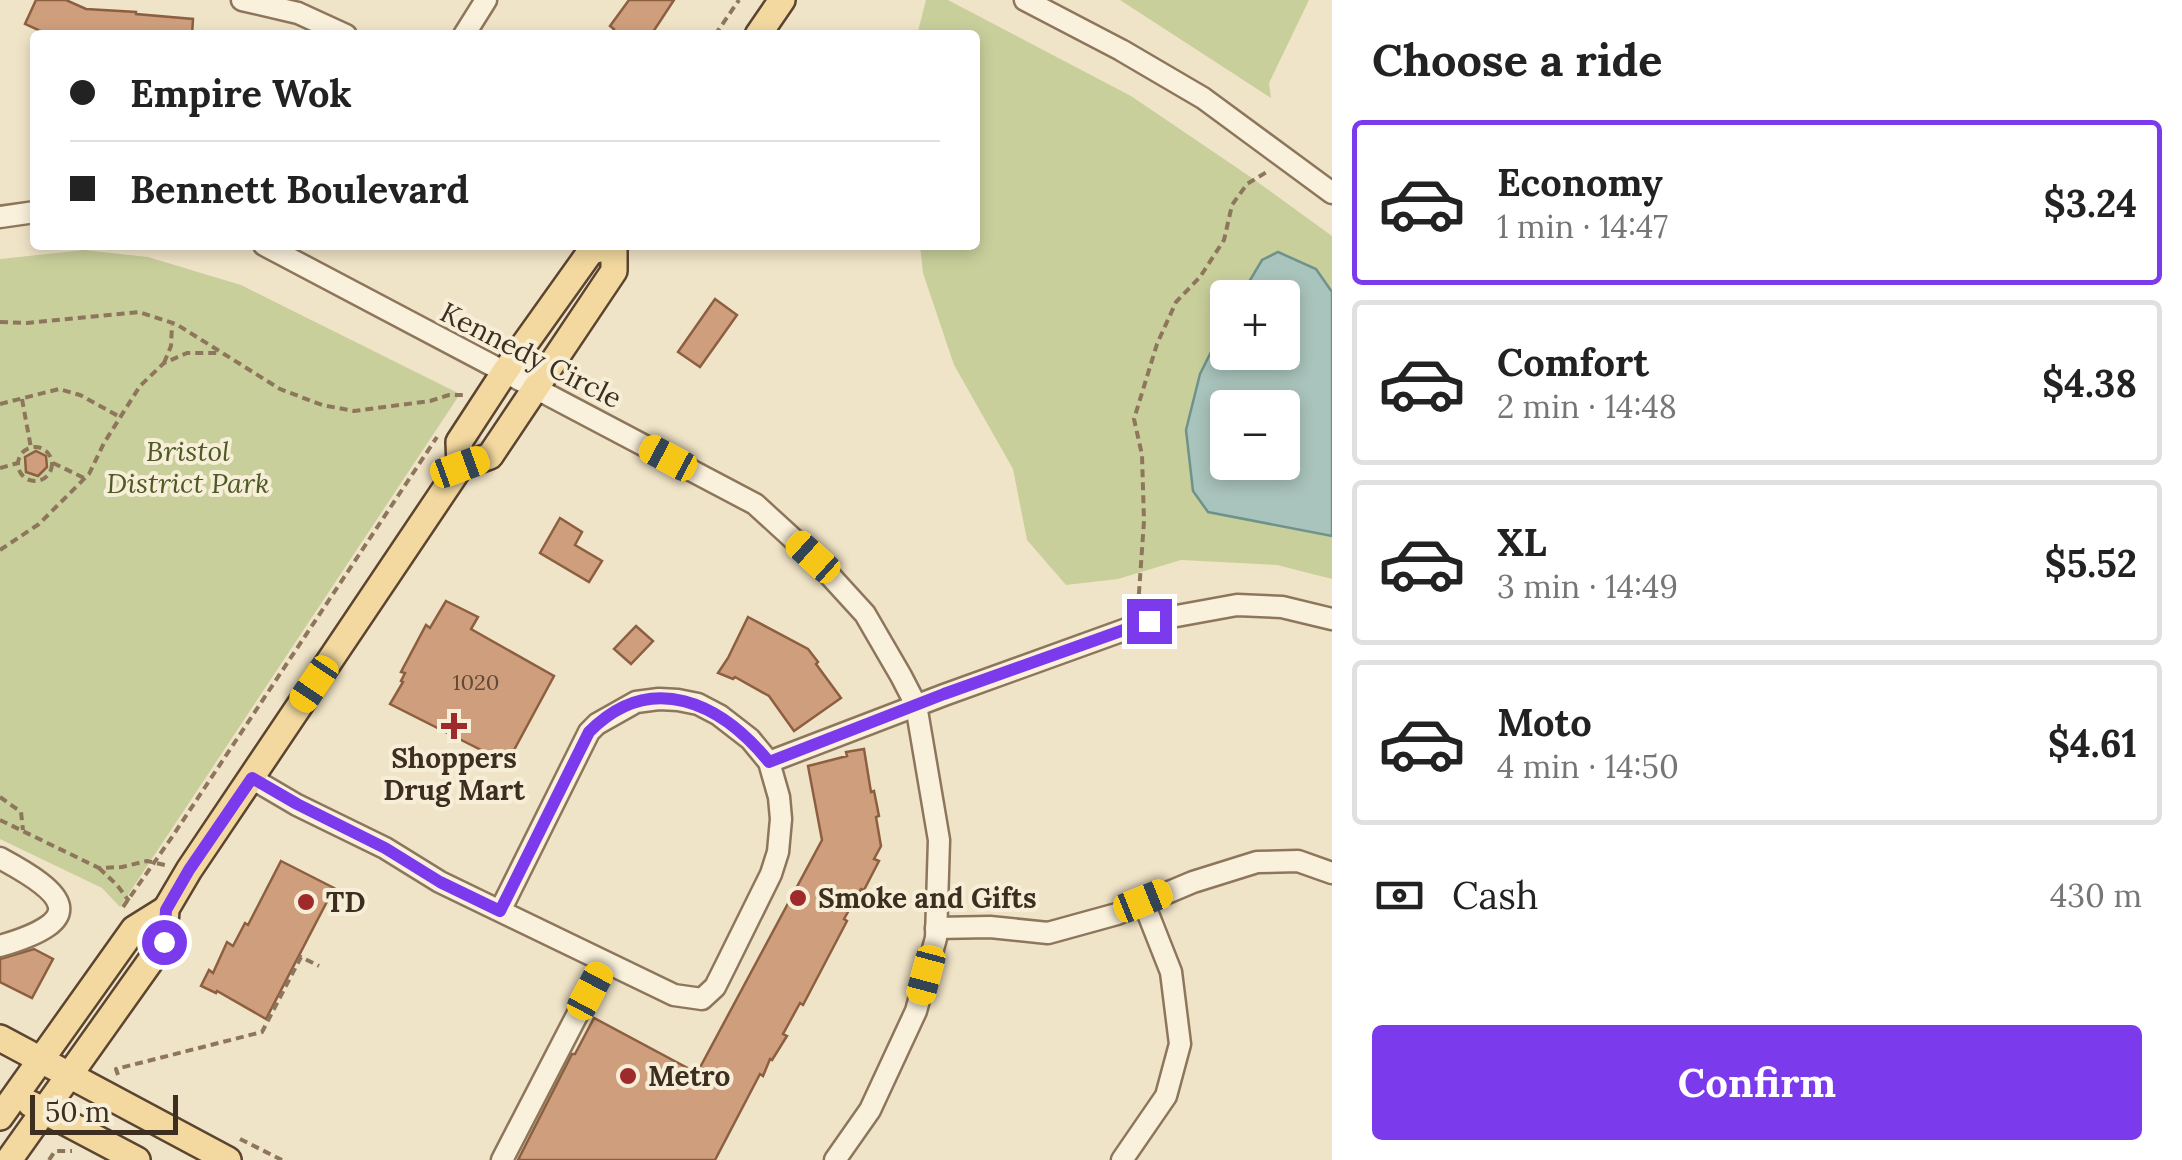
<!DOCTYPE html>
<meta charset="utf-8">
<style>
body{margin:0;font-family:Lora,serif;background:#f6f6f6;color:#222;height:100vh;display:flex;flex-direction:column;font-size:38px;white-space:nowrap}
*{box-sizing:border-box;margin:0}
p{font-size:32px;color:#767676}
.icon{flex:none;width:55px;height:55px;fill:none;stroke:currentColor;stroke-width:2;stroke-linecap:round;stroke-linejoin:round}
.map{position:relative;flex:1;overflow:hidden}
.drawer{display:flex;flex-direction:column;background:#fff;width:850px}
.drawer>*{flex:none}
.banner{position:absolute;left:30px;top:30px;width:950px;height:220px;border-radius:10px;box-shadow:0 5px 15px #0003;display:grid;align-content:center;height:220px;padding:0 40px;background:#fff}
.fabs{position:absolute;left:1210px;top:280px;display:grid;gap:20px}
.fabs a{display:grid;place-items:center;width:90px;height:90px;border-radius:10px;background:#fff;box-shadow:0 5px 15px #0003;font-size:50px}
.scale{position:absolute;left:30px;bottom:25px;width:148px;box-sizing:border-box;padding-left:10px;border:5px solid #3d2e20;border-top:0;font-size:28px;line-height:35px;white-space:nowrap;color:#3d2e20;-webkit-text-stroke:8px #f7eed8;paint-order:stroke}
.end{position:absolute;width:45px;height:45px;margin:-22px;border:12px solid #7c3aed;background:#fff;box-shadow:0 0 0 5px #fff}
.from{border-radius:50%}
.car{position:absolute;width:30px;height:60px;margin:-30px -15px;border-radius:12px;box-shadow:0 0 8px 2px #0007;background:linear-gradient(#f5c518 24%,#345 0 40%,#f5c518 0 76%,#345 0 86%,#f5c518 0)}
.banner b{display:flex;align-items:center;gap:35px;height:95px;font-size:38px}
.banner b+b{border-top:2px solid #e0e0e0}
.banner i{width:25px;height:25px;background:#222}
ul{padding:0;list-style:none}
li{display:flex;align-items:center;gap:30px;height:165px;margin:0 20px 15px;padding:0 20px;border:5px solid #e0e0e0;border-radius:10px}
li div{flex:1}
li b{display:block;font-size:38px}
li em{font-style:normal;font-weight:700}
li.selected{border-color:#7c3aed}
li>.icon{width:90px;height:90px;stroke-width:1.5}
h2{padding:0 40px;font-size:45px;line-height:120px}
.pay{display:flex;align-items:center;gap:25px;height:110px;padding:0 40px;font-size:38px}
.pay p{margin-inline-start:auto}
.primary-button{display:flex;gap:20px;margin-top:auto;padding:20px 40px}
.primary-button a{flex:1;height:115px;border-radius:10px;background:#7c3aed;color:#fff;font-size:40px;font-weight:700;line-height:115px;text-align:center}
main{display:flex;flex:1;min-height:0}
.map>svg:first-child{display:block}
.green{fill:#c9cf9b;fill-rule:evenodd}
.water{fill:#a9c4bc;stroke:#6f938a;stroke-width:2.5;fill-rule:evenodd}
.building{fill:#cf9f7d;stroke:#8d5f41;stroke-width:2.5}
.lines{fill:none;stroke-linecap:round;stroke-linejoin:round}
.minor-casing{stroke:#8d765c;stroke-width:25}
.major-casing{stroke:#5b4430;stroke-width:30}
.path{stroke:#8d765c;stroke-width:4;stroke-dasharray:8 5;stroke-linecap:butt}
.minor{stroke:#faf1dc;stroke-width:20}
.major{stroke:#f3d9a0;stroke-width:25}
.route{stroke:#7c3aed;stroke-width:12}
.poi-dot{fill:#9e2a2b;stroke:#f7eed8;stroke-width:4}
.labels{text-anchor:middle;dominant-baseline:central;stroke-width:8;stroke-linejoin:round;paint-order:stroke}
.number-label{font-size:22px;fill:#624a37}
.street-label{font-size:28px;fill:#3d2e20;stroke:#f7eed8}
.park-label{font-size:28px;font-style:italic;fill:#4d5a26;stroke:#f7eed8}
.poi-label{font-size:28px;font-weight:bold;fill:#3d2e20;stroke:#f7eed8;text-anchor:start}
</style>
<main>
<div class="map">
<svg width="1332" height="1160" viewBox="0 0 1332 1160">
<rect width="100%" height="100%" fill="#f0e4c8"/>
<!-- green -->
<g class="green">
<path d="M926,0H948L1131,96L1252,178L1332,236V579L1277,565L1181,560L1118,579L1066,585L1027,540L1013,469L954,365L923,273L920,245H975V35H917ZM1228,298H1282V352H1228ZM1228,408H1282V462H1228Z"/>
<polygon points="1120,0 1309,0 1269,83 1271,98"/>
<polygon points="84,250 148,257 241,285 460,394 120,907 102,888 0,839 0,259"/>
</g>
<!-- water -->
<path class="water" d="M1278,252L1316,269L1332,292V536L1208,512L1193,491L1186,430L1200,374L1227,320L1228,352H1282V298L1240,297L1262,260ZM1228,408H1282V462H1228Z"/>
<!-- building -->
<g class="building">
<polygon points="36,0 66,0 86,9 136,12 136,14 193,19 192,35 49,35 25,24"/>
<polygon points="629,0 674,0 651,35 610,35 614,29 610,26"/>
<polygon points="715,299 737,315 700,367 678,352"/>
<polygon points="36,451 46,456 47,467 38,476 26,472 25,457"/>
<polygon points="560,518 582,532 575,545 602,561 589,582 540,553"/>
<polygon points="446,601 478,617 471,629 554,676 507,763 390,704 403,682 401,681 405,673 401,672 426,625 430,628"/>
<polygon points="748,617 808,649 818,662 816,664 841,698 794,731 769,696 735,677 733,679 718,673 728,658"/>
<polygon points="636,626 653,641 631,664 614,649"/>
<polygon points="864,749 871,792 874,791 879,816 876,817 881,846 874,859 879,861 864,890 861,889 844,919 847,921 803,1005 800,1003 783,1034 787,1036 772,1060 770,1059 763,1076 760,1074 715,1160 518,1160 572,1054 575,1054 594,1018 697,1073 822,840 808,766 847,756 846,752"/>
<polygon points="281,861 334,888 266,1019 217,991 216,993 201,986 209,970 213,973 227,942 233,946 245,923 248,925"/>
<polygon points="34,949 53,959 32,998 0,982 0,959"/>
</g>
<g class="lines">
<defs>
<g id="minor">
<polyline points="242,0 298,13 346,35"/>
<polyline points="1025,0 1121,50 1203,98 1332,193"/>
<polyline points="464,35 486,0"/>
<polyline points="0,217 35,212"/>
<polyline points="264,245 755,504 813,557 865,614 901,676 916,705 939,840 936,938 916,1011 870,1110 835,1160"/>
<polyline points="769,762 944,695 1149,621 1237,605 1282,607 1332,619"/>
<polyline points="251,778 297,805 385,848 440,882 674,995 702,999 715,987 726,965 771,874 778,852 781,819 779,797 769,762 750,739 719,715 698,704 678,700 659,699 636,702 597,724 589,732 500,911"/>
<path d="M0,858C67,894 90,920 0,946"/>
<polyline points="936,928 990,927 1048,933 1117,914 1193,882 1257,862 1298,861 1332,873"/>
<polyline points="502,1160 604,963"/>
<polyline points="1122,1160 1166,1096 1180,1044 1171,972 1143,901"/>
</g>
<g id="major">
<polyline points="758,35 782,0"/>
<polyline points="460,467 459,442 504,373 591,251 613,246"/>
<polyline points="0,1038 228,1160"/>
<polyline points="31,1104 137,1160"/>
<polyline points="0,1117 134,929 166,909"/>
<polyline points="9,1160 164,942 166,909 189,870 460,467 490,456 614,271 614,245"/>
</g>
</defs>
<!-- minor casing -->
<use href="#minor" class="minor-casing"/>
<!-- major casing -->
<use href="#major" class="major-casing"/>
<!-- path -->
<g class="path">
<polyline points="715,35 739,0"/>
<polyline points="0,322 27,323 139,312 176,324 280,389 322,405 354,411 430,401 449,395 465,395"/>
<polyline points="164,363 171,346 172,325"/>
<polyline points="22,399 31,448"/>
<polyline points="0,404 59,389 80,395 120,417"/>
<circle cx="35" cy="464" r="17"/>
<polyline points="53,463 84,478"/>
<polyline points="0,468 18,463"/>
<polyline points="0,550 39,524 89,474 104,443 140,386 164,363 187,353 219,353"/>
<polyline points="1138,607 1144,521 1142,455 1134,419 1157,344 1176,302 1200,277 1224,240 1232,205 1247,184 1270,170"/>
<polyline points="0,797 21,812 23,830"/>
<polyline points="0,820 99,868 122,867 147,861 165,865"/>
<polyline points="99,868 117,885 129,901"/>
<polyline points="123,907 172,837 437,437"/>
<polyline points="118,1075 116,1069 262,1032 301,957 319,966"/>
<polyline points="240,1139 282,1160"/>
<polyline points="49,1160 55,1151 72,1151"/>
</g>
<!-- minor -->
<use href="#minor" class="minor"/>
<!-- major -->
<use href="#major" class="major"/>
</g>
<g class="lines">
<!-- route -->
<path class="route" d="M164,942L166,910L189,870L252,778L297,804L385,848L440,882L500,911L589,732C651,669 721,703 769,762L944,694L1149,621"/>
</g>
<!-- markers -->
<g class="poi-dot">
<path d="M449 711h10v10h10v10h-10v10h-10v-10h-10v-10h10z"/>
<circle cx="798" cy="898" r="10"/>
<circle cx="306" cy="902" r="10"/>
<circle cx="628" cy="1076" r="10"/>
</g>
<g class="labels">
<!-- number labels -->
<g class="number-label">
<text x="476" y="682">1020</text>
</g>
<!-- street labels -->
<g class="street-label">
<text transform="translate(531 355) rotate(27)">Kennedy Circle</text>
</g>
<!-- park labels -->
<g class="park-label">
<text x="188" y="451">Bristol<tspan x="188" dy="32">District Park</tspan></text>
</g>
<!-- poi labels -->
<g class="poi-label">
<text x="454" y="758" text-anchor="middle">Shoppers<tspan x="454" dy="32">Drug Mart</tspan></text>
<text x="818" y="898">Smoke and Gifts</text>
<text x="326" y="902">TD</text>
<text x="648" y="1076">Metro</text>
</g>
</g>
</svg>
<div class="fabs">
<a>+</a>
<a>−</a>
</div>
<div class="scale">50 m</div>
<i class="end from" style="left:164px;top:942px"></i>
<i class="end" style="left:1149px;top:621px"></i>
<i class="car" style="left:668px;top:458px;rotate:298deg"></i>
<i class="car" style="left:460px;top:467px;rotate:70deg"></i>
<i class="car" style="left:813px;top:557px;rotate:312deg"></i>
<i class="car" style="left:314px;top:684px;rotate:214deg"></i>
<i class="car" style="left:1143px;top:901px;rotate:68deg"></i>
<i class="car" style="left:926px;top:975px;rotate:195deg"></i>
<i class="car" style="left:590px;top:991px;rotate:28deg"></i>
<div class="banner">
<b><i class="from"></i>Empire Wok</b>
<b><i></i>Bennett Boulevard</b>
</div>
</div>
<section class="drawer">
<h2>Choose a ride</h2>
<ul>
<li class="selected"><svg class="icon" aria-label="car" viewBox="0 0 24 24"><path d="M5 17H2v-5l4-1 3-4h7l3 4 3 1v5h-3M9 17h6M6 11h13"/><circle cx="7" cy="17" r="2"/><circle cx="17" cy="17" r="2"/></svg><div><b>Economy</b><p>1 min · 14:47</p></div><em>$3.24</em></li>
<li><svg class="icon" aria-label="car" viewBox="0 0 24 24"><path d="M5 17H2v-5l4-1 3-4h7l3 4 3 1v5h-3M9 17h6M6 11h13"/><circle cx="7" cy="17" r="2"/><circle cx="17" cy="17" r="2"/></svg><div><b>Comfort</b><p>2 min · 14:48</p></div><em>$4.38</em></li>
<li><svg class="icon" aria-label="car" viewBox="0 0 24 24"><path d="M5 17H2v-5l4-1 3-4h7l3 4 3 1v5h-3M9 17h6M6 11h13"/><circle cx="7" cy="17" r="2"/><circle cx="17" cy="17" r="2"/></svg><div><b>XL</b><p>3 min · 14:49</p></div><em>$5.52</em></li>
<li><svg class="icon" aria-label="car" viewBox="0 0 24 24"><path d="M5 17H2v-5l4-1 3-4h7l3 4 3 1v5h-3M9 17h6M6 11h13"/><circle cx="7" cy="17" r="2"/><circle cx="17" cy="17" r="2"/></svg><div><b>Moto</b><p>4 min · 14:50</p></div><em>$4.61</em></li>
</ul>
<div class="pay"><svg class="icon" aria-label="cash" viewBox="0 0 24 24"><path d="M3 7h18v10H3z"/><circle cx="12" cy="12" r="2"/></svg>Cash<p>430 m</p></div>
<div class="primary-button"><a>Confirm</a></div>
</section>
</main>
